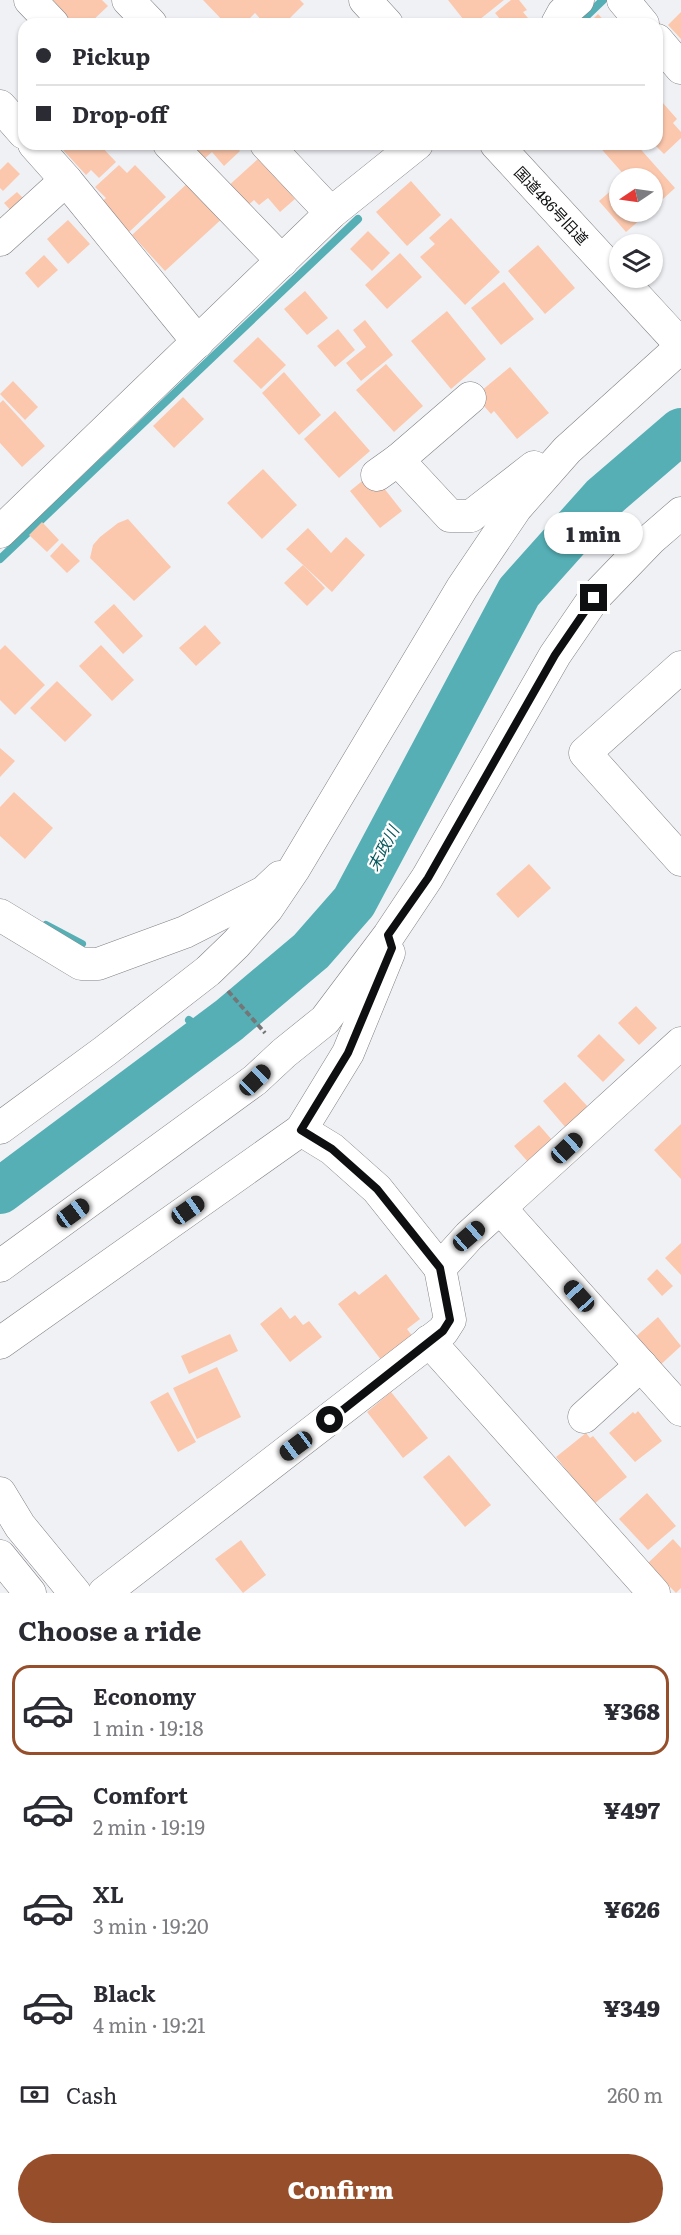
<!DOCTYPE html>
<meta charset="utf-8">
<style>
body{margin:0;font-family:Literata,"Noto Sans JP",serif;background:#f2f2f3;color:#2b2b33;height:100vh;display:flex;flex-direction:column;font-size:22px;white-space:nowrap}
*{box-sizing:border-box;margin:0}
p{font-size:20px;color:#7c7c81}
.icon{flex:none;width:33px;height:33px;fill:none;stroke:currentColor;stroke-width:2;stroke-linecap:round;stroke-linejoin:round}
.map{position:relative;height:1593px;overflow:hidden}
.side{display:flex;flex-direction:column;background:#fff;flex:1}
.side>*{flex:none}
.hud{position:absolute;left:18px;top:18px;width:645px;height:132px;border-radius:18px;box-shadow:0 2px 4px #0004;display:grid;align-content:center;height:132px;padding:0 18px;background:#fff}
.needle{width:39px;rotate:257deg}
.tools{position:absolute;left:609px;top:168px;display:grid;gap:12px}
.tools a{display:grid;place-items:center;width:54px;height:54px;border-radius:50%;background:#fff;box-shadow:0 2px 4px #0004;font-size:30px}
.end{position:absolute;width:27px;height:27px;margin:-14px;border:8px solid #0e0f10;background:#fff;box-shadow:0 0 0 3px #fff}
.from{border-radius:50%}
.bubble{position:absolute;height:42px;border-radius:21px;background:#fff;box-shadow:0 2px 4px #0004;font-size:20px;font-weight:800;line-height:42px;text-align:center}
.car{position:absolute;width:18px;height:36px;margin:-18px -9px;border-radius:8px;box-shadow:0 0 4px 2px #0007;background:linear-gradient(#222 24%,#8ab4d8 0 40%,#222 0 76%,#8ab4d8 0 86%,#222 0)}
.hud b{display:flex;align-items:center;gap:21px;height:57px;font-size:22px}
.hud b+b{border-top:2px solid #e1e1e2}
.hud i{width:15px;height:15px;background:#2b2b33}
ul{padding:0;list-style:none}
li{display:flex;align-items:center;gap:18px;height:90px;margin:0 12px 9px;padding:0 6px;border:3px solid transparent;border-radius:18px}
li div{flex:1}
li b{display:block;font-size:22px}
li em{font-style:normal;font-weight:800}
li.selected{border-color:#964f2a}
li>.icon{width:54px;height:54px;stroke-width:1.5}
h2{padding:0 18px;font-size:27px;line-height:72px}
.pay{display:flex;align-items:center;gap:15px;height:66px;padding:0 18px;font-size:22px}
.pay p{margin-inline-start:auto}
.primary-button{display:flex;gap:12px;margin-top:auto;padding:12px 18px}
.primary-button a{flex:1;height:69px;border-radius:36px;background:#964f2a;color:#fff;font-size:24px;font-weight:800;line-height:69px;text-align:center}
.map>svg:first-child{display:block}
.lines{fill:none;stroke-linecap:round;stroke-linejoin:round}
.stream{stroke:#55afb5;stroke-width:8}
.river{stroke:#55afb5;stroke-width:46}
.building{fill:#fcc8ad}
.minor-casing{stroke:#808185;stroke-width:33}
.path{stroke:#757678;stroke-width:4;stroke-dasharray:6 3;stroke-linecap:butt}
.minor{stroke:#fff;stroke-width:32}
.route{stroke:#0e0f10;stroke-width:8}
.labels{text-anchor:middle;dominant-baseline:central;stroke-width:4.5;stroke-linejoin:round;paint-order:stroke}
.street-label{font-size:15px;fill:#0e0f10;stroke:#fff}
.water-label{font-size:16px;font-style:italic;fill:#08595e;stroke:#fff}
</style>
<div class="map">
<svg width="681" height="1593" viewBox="0 0 681 1593">
<rect width="100%" height="100%" fill="#f0f1f5"/>
<g class="lines">
<!-- stream -->
<g class="stream">
<polyline points="578,24 603,0"/>
<polyline points="0,559 358,219"/>
<polyline points="46,925 82,944"/>
<polyline points="189,1020 210,1034"/>
</g>
<!-- river -->
<polyline class="river" points="0,1191 229,1020 311,951 354,902 519,592 603,498 681,431"/>
</g>
<!-- building -->
<g class="building">
<polygon points="41,0 102,0 108,6 89,24 65,24"/>
<polygon points="203,0 300,0 304,4 284,24 265,24 255,13 244,24 226,24"/>
<polygon points="448,0 504,0 474,24 467,24"/>
<polygon points="511,0 519,0 527,10 523,12 533,24 504,24 495,13"/>
<polygon points="681,12 681,39 668,25"/>
<polygon points="598,14 607,24 588,24"/>
<polygon points="662,102 677,119 673,123 681,132 681,138 664,154 654,144 657,144 657,107"/>
<polygon points="69,144 99,144 116,162 99,178 91,170 86,175 63,150"/>
<polygon points="191,144 233,144 240,151 224,166 212,152 204,159"/>
<polygon points="597,144 636,144 675,188 652,209 652,178 624,178 626,177"/>
<polygon points="259,158 295,199 280,212 268,198 259,205 254,200 245,208 226,188"/>
<polygon points="8,162 20,174 3,191 0,188 0,170"/>
<polygon points="119,165 127,173 135,165 166,197 127,234 99,204 106,198 95,187"/>
<polygon points="191,180 225,216 165,271 132,235"/>
<polygon points="411,181 441,215 407,246 376,212"/>
<polygon points="620,183 620,212 649,212 626,232 599,201"/>
<polygon points="17,192 26,201 13,213 4,203"/>
<polygon points="451,218 500,272 465,305 420,257 435,244 429,238"/>
<polygon points="68,220 90,244 68,264 47,239"/>
<polygon points="368,231 390,253 372,271 350,249"/>
<polygon points="538,245 575,288 545,314 508,271"/>
<polygon points="400,253 422,277 387,309 365,285"/>
<polygon points="44,255 58,270 38,288 25,273"/>
<polygon points="504,282 534,319 501,345 471,308"/>
<polygon points="305,291 328,318 307,335 284,309"/>
<polygon points="447,311 486,359 451,389 411,341"/>
<polygon points="365,320 393,355 361,381 346,363 366,347 353,330"/>
<polygon points="338,329 355,350 335,367 317,346"/>
<polygon points="258,337 286,365 261,389 233,361"/>
<polygon points="386,364 423,406 394,432 356,390"/>
<polygon points="510,367 549,413 517,439 494,411 491,414 475,396"/>
<polygon points="284,372 321,415 299,435 262,393"/>
<polygon points="13,381 38,407 25,420 0,394"/>
<polygon points="183,397 204,419 174,448 153,426"/>
<polygon points="3,400 45,446 22,467 0,443 0,403"/>
<polygon points="335,411 370,451 339,478 304,439"/>
<polygon points="263,469 297,505 262,539 227,503"/>
<polygon points="372,473 402,511 380,528 350,491"/>
<polygon points="128,519 171,567 134,601 90,558 93,545 100,537 118,523"/>
<polygon points="42,522 59,540 47,552 29,535"/>
<polygon points="308,528 331,553 346,537 365,555 332,592 286,549"/>
<polygon points="62,543 80,561 67,573 50,556"/>
<polygon points="303,565 325,588 307,606 284,583"/>
<polygon points="114,604 143,636 123,654 94,622"/>
<polygon points="205,625 221,643 196,666 179,648"/>
<polygon points="5,645 45,685 15,715 0,700 0,650"/>
<polygon points="101,645 134,680 112,701 79,666"/>
<polygon points="57,681 92,715 65,742 30,708"/>
<polygon points="0,748 15,761 0,777"/>
<polygon points="14,792 53,828 25,859 0,836 0,807"/>
<polygon points="529,864 551,888 518,918 496,894"/>
<polygon points="636,1006 657,1028 639,1045 618,1023"/>
<polygon points="599,1034 625,1060 603,1082 577,1056"/>
<polygon points="565,1082 589,1108 566,1128 543,1101"/>
<polygon points="681,1124 681,1179 654,1150"/>
<polygon points="539,1125 553,1141 528,1162 514,1146"/>
<polygon points="681,1243 681,1275 665,1258"/>
<polygon points="657,1269 673,1286 662,1296 647,1279"/>
<polygon points="386,1274 420,1319 407,1329 413,1337 382,1361 338,1304 355,1291 359,1295"/>
<polygon points="281,1307 290,1319 295,1315 303,1325 309,1321 322,1337 290,1362 260,1324"/>
<polygon points="658,1317 681,1346 658,1367 633,1339"/>
<polygon points="230,1334 238,1351 189,1374 181,1356"/>
<polygon points="217,1367 241,1417 197,1439 173,1388"/>
<polygon points="168,1392 196,1442 178,1452 150,1402"/>
<polygon points="391,1392 428,1438 403,1458 367,1412"/>
<polygon points="638,1411 662,1441 635,1462 609,1433 633,1412 635,1414"/>
<polygon points="586,1433 590,1438 593,1436 627,1477 594,1504 556,1457"/>
<polygon points="449,1455 491,1505 465,1527 423,1477"/>
<polygon points="647,1493 676,1526 648,1550 619,1519"/>
<polygon points="673,1539 681,1548 681,1588 676,1593 647,1564"/>
<polygon points="241,1540 266,1575 243,1593 215,1559"/>
</g>
<g class="lines">
<defs>
<g id="minor">
<polyline points="30,0 53,24"/>
<polyline points="128,0 151,24"/>
<polyline points="365,0 387,24"/>
<polyline points="623,0 643,24"/>
<polyline points="557,24 563,13 578,0"/>
<polyline points="657,40 681,68"/>
<polyline points="0,106 24,133"/>
<polyline points="34,144 66,180 198,342"/>
<polyline points="169,144 282,261"/>
<polyline points="266,144 331,213"/>
<polyline points="496,144 681,345"/>
<polyline points="0,240 66,180"/>
<polyline points="398,460 450,516 471,516 534,467"/>
<polyline points="377,475 398,460 470,398"/>
<polyline points="0,532 331,213 417,144"/>
<polyline points="681,667 585,753 681,860"/>
<polyline points="0,915 81,964 98,964 185,932 264,892 280,877"/>
<polyline points="0,1128 105,1051 208,971 236,944 267,909 294,869 462,588 516,508 567,450 681,347"/>
<polyline points="301,1130 332,1149 377,1189 440,1268"/>
<polyline points="501,1209 681,1410"/>
<polyline points="0,1266 255,1080 284,1053 325,1020 389,935 427,878 555,655 594,598 651,539 681,513"/>
<polyline points="429,1341 654,1593"/>
<polyline points="0,1343 301,1130 348,1053 389,953"/>
<polyline points="584,1417 641,1365"/>
<polyline points="0,1493 20,1526 75,1593"/>
<polyline points="0,1556 30,1593"/>
<polyline points="104,1593 443,1331 450,1320 440,1268 469,1236 681,1043"/>
</g>
</defs>
<!-- minor casing -->
<use href="#minor" class="minor-casing"/>
<!-- path -->
<polyline class="path" points="228,991 265,1033"/>
<!-- minor -->
<use href="#minor" class="minor"/>
</g>
<g class="lines">
<!-- route -->
<polyline class="route" points="330,1420 443,1331 450,1320 440,1268 377,1189 332,1149 301,1130 348,1053 392,948 388,935 428,878 555,655 594,598"/>
</g>
<g class="labels">
<!-- street labels -->
<g class="street-label">
<text transform="translate(552 205) rotate(47)">国道486号旧道</text>
</g>
<!-- water labels -->
<g class="water-label">
<text transform="translate(382 848) rotate(-62)">末政川</text>
</g>
</g>
</svg>
<div class="tools">
<a><svg class="needle" viewBox="-14 -14 28 28"><path d="M0-13l5 13h-10z" fill="#e53935"/><path d="M0 13l5-13h-10z" fill="#7c7c81"/></svg></a>
<a><svg class="icon" aria-label="layers" viewBox="0 0 24 24"><path d="M12 4l9 5-9 5-9-5zM3 14l9 5 9-5"/></svg></a>
</div>
<i class="end from" style="left:330px;top:1420px"></i>
<i class="end" style="left:594px;top:598px"></i>
<div class="bubble" style="left:544px;top:512px;width:99px">1 min</div>
<i class="car" style="left:255px;top:1080px;rotate:46deg"></i>
<i class="car" style="left:567px;top:1148px;rotate:47deg"></i>
<i class="car" style="left:188px;top:1210px;rotate:55deg"></i>
<i class="car" style="left:73px;top:1213px;rotate:54deg"></i>
<i class="car" style="left:469px;top:1236px;rotate:49deg"></i>
<i class="car" style="left:579px;top:1296px;rotate:318deg"></i>
<i class="car" style="left:296px;top:1446px;rotate:233deg"></i>
<div class="hud">
<b><i class="from"></i>Pickup</b>
<b><i></i>Drop-off</b>
</div>
</div>
<section class="side">
<h2>Choose a ride</h2>
<ul>
<li class="selected"><svg class="icon" aria-label="car" viewBox="0 0 24 24"><path d="M5 17H2v-5l4-1 3-4h7l3 4 3 1v5h-3M9 17h6M6 11h13"/><circle cx="7" cy="17" r="2"/><circle cx="17" cy="17" r="2"/></svg><div><b>Economy</b><p>1 min · 19:18</p></div><em>¥368</em></li>
<li><svg class="icon" aria-label="car" viewBox="0 0 24 24"><path d="M5 17H2v-5l4-1 3-4h7l3 4 3 1v5h-3M9 17h6M6 11h13"/><circle cx="7" cy="17" r="2"/><circle cx="17" cy="17" r="2"/></svg><div><b>Comfort</b><p>2 min · 19:19</p></div><em>¥497</em></li>
<li><svg class="icon" aria-label="car" viewBox="0 0 24 24"><path d="M5 17H2v-5l4-1 3-4h7l3 4 3 1v5h-3M9 17h6M6 11h13"/><circle cx="7" cy="17" r="2"/><circle cx="17" cy="17" r="2"/></svg><div><b>XL</b><p>3 min · 19:20</p></div><em>¥626</em></li>
<li><svg class="icon" aria-label="car" viewBox="0 0 24 24"><path d="M5 17H2v-5l4-1 3-4h7l3 4 3 1v5h-3M9 17h6M6 11h13"/><circle cx="7" cy="17" r="2"/><circle cx="17" cy="17" r="2"/></svg><div><b>Black</b><p>4 min · 19:21</p></div><em>¥349</em></li>
</ul>
<div class="pay"><svg class="icon" aria-label="cash" viewBox="0 0 24 24"><path d="M3 7h18v10H3z"/><circle cx="12" cy="12" r="2"/></svg>Cash<p>260 m</p></div>
<div class="primary-button"><a>Confirm</a></div>
</section>
